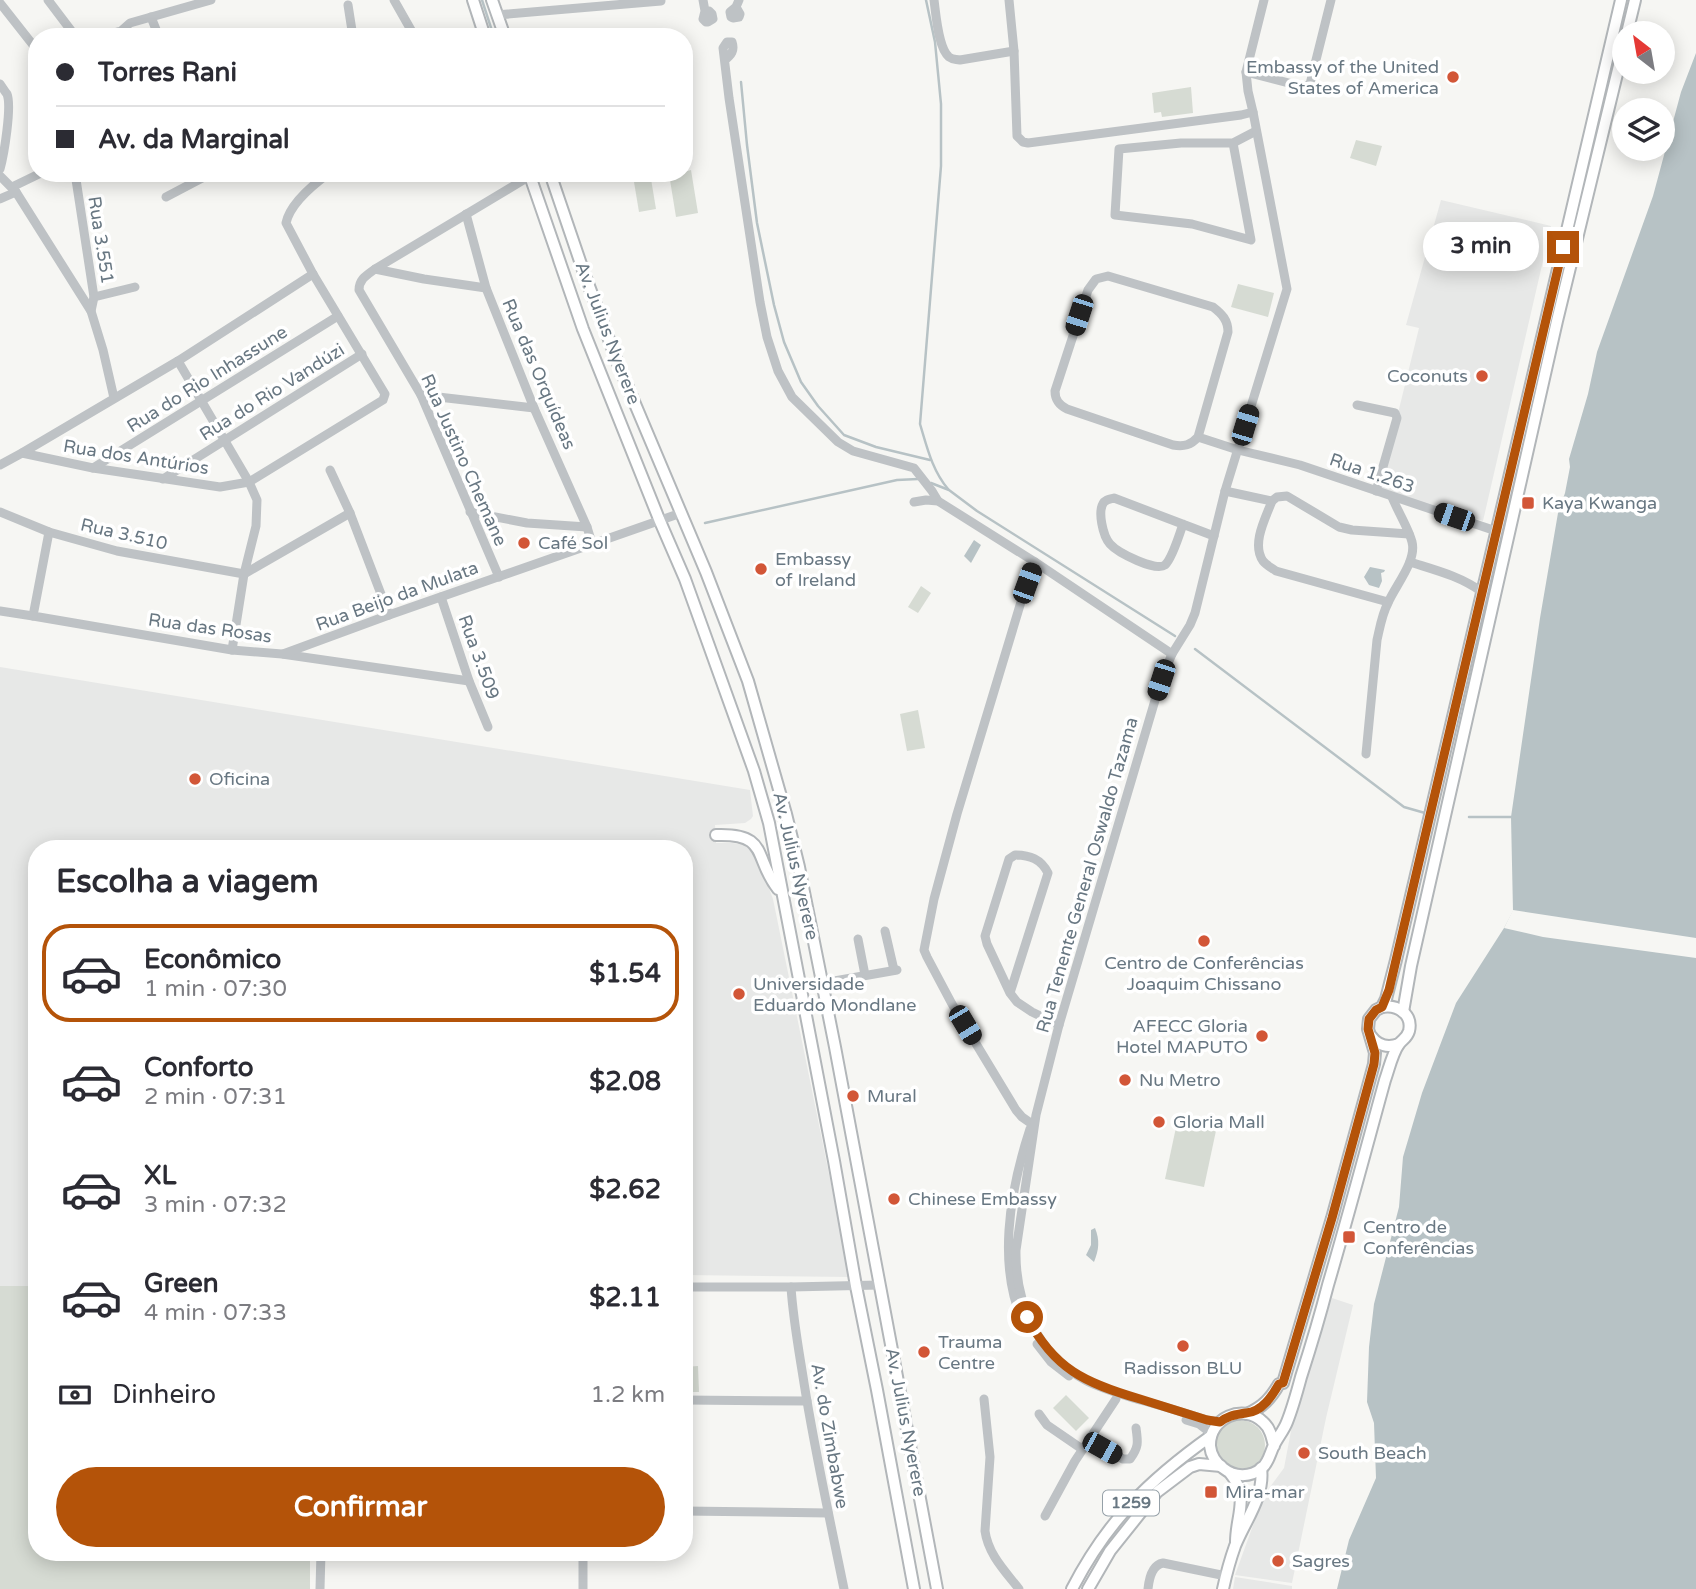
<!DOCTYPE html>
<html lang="pt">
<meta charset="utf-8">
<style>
body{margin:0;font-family:"Varela Round",sans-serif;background:#f7f7f7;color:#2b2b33;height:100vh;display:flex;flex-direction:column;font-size:26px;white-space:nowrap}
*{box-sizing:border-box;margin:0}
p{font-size:23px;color:#7c7c81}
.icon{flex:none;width:38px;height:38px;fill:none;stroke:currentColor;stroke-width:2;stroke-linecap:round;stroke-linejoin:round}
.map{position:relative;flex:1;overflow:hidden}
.details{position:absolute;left:28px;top:840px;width:665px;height:721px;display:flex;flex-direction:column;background:#fff;border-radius:28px;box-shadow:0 4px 18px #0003}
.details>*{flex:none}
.top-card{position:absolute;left:28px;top:28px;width:665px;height:154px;border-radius:28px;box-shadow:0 4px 18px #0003;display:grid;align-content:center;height:154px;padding:0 28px;background:#fff}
.needle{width:46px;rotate:329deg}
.fabs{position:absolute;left:1612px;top:21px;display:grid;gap:14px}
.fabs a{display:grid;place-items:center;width:63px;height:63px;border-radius:50%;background:#fff;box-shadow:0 4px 18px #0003;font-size:35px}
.end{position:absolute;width:32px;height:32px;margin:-16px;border:9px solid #b45309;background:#fff;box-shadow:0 0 0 4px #fff}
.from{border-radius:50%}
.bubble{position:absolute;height:49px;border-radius:24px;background:#fff;box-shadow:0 4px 18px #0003;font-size:23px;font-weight:800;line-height:49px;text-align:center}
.car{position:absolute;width:21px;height:42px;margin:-21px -10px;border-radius:9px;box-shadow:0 0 5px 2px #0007;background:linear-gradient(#222 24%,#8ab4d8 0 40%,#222 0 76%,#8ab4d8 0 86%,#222 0)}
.top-card b{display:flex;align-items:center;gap:24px;height:66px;font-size:26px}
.top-card b+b{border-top:2px solid #e1e1e2}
.top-card i{width:18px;height:18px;background:#2b2b33}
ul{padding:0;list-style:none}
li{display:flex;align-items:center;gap:21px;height:98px;margin:0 14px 10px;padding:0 14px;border:4px solid transparent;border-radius:28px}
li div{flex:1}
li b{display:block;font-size:26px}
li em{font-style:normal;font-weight:800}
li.selected{border-color:#b45309}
li>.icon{width:63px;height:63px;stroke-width:1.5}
h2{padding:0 28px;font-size:32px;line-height:84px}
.pay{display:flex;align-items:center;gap:18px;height:77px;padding:0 28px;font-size:26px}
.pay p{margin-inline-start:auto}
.action{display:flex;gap:14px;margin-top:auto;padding:14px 28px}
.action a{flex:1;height:80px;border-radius:42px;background:#b45309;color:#fff;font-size:28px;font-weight:800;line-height:80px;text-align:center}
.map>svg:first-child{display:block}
.built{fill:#e7e8e7}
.green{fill:#d6dbd3}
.water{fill:#b7c2c5}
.pier{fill:#f6f6f3}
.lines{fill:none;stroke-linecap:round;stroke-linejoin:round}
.stream{stroke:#b7c2c5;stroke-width:2.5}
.major-casing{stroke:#b2b6b9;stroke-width:14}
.minor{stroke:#bec2c5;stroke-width:9}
.major{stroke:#fff;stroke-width:10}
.route{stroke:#b45309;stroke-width:9}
.poi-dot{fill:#d25637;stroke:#fff;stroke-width:2.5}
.labels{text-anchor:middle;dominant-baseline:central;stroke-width:7;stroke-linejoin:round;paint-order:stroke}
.shield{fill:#fff;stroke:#95a0a8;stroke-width:2}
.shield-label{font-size:16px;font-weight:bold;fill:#687782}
.poi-label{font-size:18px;fill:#687782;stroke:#fff;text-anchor:start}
.street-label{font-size:18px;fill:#687782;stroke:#fff}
</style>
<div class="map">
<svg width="1696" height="1589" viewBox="0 0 1696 1589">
<rect width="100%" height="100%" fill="#f6f6f3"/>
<!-- built -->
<g class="built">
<polygon points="1441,200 1551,226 1483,521 1379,490 1419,328 1406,325"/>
<polygon points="0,667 750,790 753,816 751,819 745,823 715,825 716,843 733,843 744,845 752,851 757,856 773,899 850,1277 684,1275 684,849 37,849 37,1286 0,1286"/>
<polygon points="1332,1298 1353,1305 1326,1418 1292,1583 1235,1575 1264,1495 1284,1468 1294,1415"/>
<polygon points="1235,1577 1292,1586 1292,1589 1233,1589"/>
</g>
<!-- green -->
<g class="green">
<polygon points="1191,87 1193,113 1162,117 1161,112 1154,113 1152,93"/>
<polygon points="1356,140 1382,146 1376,166 1350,158"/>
<polygon points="691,170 698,213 676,217 669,174 684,173 684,172"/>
<polygon points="651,179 656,209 639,212 634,182"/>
<polygon points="1238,284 1274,293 1268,317 1231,307"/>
<polygon points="921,586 931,593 918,613 908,607"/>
<polygon points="918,710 925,748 907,751 900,714"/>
<polygon points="1178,1118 1217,1126 1204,1187 1165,1179"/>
<polygon points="0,1286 37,1286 37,1552 310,1552 310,1589 0,1589"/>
<polygon points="698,1366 699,1392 684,1392 684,1367"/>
<polygon points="1066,1395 1089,1418 1076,1431 1053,1408"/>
<circle cx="1240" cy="1445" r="25"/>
</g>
<!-- water -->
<g class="water">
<polygon points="1696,53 1696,1589 1337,1589 1349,1540 1376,1478 1374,1423 1367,1402 1369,1347 1374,1304 1399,1207 1403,1157 1422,1093 1456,1003 1504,928 1513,911 1511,817 1540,618 1558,513 1565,493 1570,467 1569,459 1588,394 1597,352 1653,196 1681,92"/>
<polygon points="974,540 981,545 971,563 964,556"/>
<polygon points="1370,567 1385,570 1384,572 1381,573 1382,581 1379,588 1369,585 1364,577"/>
<path d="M1095,1228C1100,1240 1099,1250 1094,1262L1086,1255L1091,1245V1230Z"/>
</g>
<!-- pier -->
<polygon class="pier" points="1513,910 1696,938 1696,958 1543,937 1504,928"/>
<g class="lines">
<!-- stream -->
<g class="stream">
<polyline points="482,0 494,37"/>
<path d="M926,0L935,42L941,104V166L920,424C927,447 932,470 948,489"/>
<polyline points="741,82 747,145 757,223 774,305 784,342 801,382 818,406 844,435 876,447 930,460"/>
<polyline points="931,483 949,490 977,511 1175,636"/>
<polyline points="705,523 897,480 918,479"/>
<polyline points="1195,649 1404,807 1425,813"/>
<polyline points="1469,817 1511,817"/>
</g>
<defs>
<g id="major">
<polyline points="473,0 485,37"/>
<polyline points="492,0 505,37"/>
<polyline points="1627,33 1635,0"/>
<polyline points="529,173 583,329 659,519 685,579 754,771 769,823 834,1161 856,1286 877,1390 914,1589"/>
<polyline points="550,173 583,270 619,366 706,572 748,681 786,814 799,867 835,1047 937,1589"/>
<path d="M716,835C770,833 753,858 778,889"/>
<polyline points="1403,1012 1411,966 1557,321 1624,45"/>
<path d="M1371,1036C1378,1046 1388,1048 1399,1044"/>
<path d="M1247,1414C1263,1407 1271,1398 1279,1384L1283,1383L1332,1218L1374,1064L1375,1053L1368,1029L1369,1019L1376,1010L1382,1007L1386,999L1396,960L1621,0"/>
<path d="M1274,1446C1272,1437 1270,1428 1263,1422C1243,1403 1209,1418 1210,1446C1211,1455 1215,1462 1223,1468C1234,1477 1250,1478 1262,1468C1269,1462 1270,1453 1274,1445C1278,1437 1284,1430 1287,1422C1293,1407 1297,1392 1301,1377C1311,1346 1320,1316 1328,1285C1348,1217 1366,1149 1385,1080C1389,1069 1392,1054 1399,1044C1403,1039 1407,1038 1409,1031C1413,1014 1397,1004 1382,1007"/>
<path d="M1230,1473C1250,1497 1236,1515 1236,1542"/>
<path d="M1072,1589C1107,1521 1149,1480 1211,1436"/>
<polyline points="1088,1589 1110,1551 1157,1492 1190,1467 1199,1464 1221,1466"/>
<path d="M1223,1589C1226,1575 1230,1560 1235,1546C1245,1521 1265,1496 1261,1468"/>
</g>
</defs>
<!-- major casing -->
<use href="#major" class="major-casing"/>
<!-- minor -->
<g class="minor">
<polyline points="48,0 76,37"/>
<polyline points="394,0 415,37"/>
<polyline points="703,0 705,11 703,19 706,22 708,22 713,19 712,14 709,11 705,11"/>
<path d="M934,0C936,14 938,48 949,57C953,60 955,59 960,60L1014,51"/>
<polyline points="1009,0 1014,51 1017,136 1023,142 1028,143 1241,115 1253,112"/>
<polyline points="0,3 37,50"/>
<polyline points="348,5 353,37"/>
<polyline points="736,7 740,14 739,17 733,18 731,17 730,12 736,7 739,0"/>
<polyline points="497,15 661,1"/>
<polyline points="151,17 159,37"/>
<polyline points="98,37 121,31 130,23 211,0"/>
<path d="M725,60C731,55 735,51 732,42H727L723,48L729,98L760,302L767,337L778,371L792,397L838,442L853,451L914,468L932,491L938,501"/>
<polyline points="1246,72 1304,87 1310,84 1331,0"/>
<path d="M0,84C0,84 6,93 7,94C12,106 4,155 0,169"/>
<polyline points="1233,143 1181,143 1119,149 1115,215 1192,224 1251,240 1233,143 1256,131"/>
<polyline points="75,173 94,297 91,311"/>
<polyline points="0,176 16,192 91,311 103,350 114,398"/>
<polyline points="12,187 41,173"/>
<polyline points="166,197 204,177 216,175 215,173"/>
<polyline points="0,199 16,192"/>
<polyline points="466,214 486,288 534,408 587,527 592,543"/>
<polyline points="375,269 424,279 486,288"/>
<polyline points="94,297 135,287"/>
<polyline points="178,361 249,482 257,500 256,526 244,574 232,650"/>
<polyline points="421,395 534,408"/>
<polyline points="1357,405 1395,413 1397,418 1376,491"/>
<path d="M1198,437C1191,445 1184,447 1173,445L1067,409C1059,405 1055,400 1055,391L1088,290L1096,279L1108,276L1213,307C1222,314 1228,320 1228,332L1198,437L1238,450L1300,465L1496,531"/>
<path d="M22,453L93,468L220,487L249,482L383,400L385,394L313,274L286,223C290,204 314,184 329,173"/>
<polyline points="0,465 22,453 178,361 313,274"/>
<polyline points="93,468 338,316"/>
<polyline points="330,470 350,513 389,615"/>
<polyline points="163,479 362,354"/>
<path d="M1225,491L1272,501C1266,517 1251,544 1263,561C1266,565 1272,568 1276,571L1388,602"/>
<polyline points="1272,501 1277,497 1287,496 1339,527 1352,530 1409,534"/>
<polyline points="914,502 926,500 938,501 1035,562"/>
<polyline points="0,512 49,532 117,551 244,574 350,513"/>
<polyline points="470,512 527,523 587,527"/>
<path d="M1183,524C1180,533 1172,559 1165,565C1156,572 1118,553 1110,544C1103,536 1097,511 1104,502C1107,499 1110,499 1114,498L1214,536"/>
<polyline points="49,532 33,616 232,650 282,654 469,681"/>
<path d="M1410,562C1435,570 1460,576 1482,592"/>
<path d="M499,577L421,395L359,290C359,279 367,275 375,269L530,176L538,173"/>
<polyline points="441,597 469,681 488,727"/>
<polyline points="0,611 33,616"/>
<polyline points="283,654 389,615 681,513"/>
<path d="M1366,754L1377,640C1380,627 1382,614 1388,603C1395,586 1417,561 1412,542C1409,529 1397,510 1392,497"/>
<polyline points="885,931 894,970"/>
<polyline points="858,939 865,975"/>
<polyline points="823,983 897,970"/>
<path d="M1010,993L1048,873C1041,859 1030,855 1015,855L1009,859L985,936L987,944L1010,993L1017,1002L1032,1012L1059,1025"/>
<polyline points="1032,1124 1022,1117 1016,1110 952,1004 927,957 924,950 934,899 957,814 1027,582 1035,562 1172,654"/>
<polyline points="684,1287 791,1287 879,1285"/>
<path d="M791,1287C793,1319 799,1351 804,1383C815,1452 830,1520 844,1589"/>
<path d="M1027,1330C995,1271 1010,1190 1030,1129"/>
<polyline points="1037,1344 1051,1362 1069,1376"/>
<path d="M984,1399L990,1457L985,1531C988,1554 1005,1571 1019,1589"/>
<polyline points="684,1400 807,1401"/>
<polyline points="1039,1414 1047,1425 1082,1449"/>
<polyline points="1186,1420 1199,1424 1212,1434"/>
<path d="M1220,1422L1207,1420C1185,1413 1163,1406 1140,1400C1121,1394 1102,1389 1085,1380C1037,1354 1015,1302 1016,1250L1036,1115L1059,1025L1161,680L1172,654L1190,625L1195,613L1225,491L1287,289L1253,112L1248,91L1246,72L1264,0"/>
<path d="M1088,1440L1123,1459H1130C1139,1447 1138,1442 1136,1428"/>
<polyline points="684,1511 828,1513"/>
<polyline points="1045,1516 1075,1461 1116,1399"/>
<polyline points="583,1552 583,1589"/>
<polyline points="320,1589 321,1552"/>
<path d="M1148,1589C1149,1579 1152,1565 1163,1563L1226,1576"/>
</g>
<!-- major -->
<use href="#major" class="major"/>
</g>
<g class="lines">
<!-- route -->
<path class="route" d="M1027,1317C1054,1369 1085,1383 1140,1399C1162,1406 1185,1413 1207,1420L1220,1422C1229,1415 1235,1415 1246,1413C1262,1412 1272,1396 1279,1384L1283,1383L1332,1218L1374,1064L1375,1053L1368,1029L1369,1019L1376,1010L1382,1007L1389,990L1563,247"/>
</g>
<!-- markers -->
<g class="poi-dot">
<circle cx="1453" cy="77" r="7"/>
<circle cx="1482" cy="376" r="7"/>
<rect x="1521" y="496" width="14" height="14" rx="3.5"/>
<circle cx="524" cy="543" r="7"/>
<circle cx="761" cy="569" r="7"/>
<circle cx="195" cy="779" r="7"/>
<circle cx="1204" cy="941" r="7"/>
<circle cx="739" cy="994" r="7"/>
<circle cx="1262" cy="1036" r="7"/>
<circle cx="1125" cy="1080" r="7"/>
<circle cx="853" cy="1096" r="7"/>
<circle cx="1159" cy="1122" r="7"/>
<circle cx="894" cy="1199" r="7"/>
<rect x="1342" y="1230" width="14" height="14" rx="3.5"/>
<circle cx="1183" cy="1346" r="7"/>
<circle cx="924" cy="1352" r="7"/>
<circle cx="1304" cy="1453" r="7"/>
<rect x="1204" y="1485" width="14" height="14" rx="3.5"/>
<circle cx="1278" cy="1561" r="7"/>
</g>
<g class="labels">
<!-- shield labels -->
<rect class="shield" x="1103" y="1490.5" width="56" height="25" rx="5"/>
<g class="shield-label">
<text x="1131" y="1503">1259</text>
</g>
<!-- poi labels -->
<g class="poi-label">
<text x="1439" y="67" text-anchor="end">Embassy of the United<tspan x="1439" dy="21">States of America</tspan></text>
<text x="1468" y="376" text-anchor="end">Coconuts</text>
<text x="1542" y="503">Kaya Kwanga</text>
<text x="538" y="543">Café Sol</text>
<text x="775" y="559">Embassy<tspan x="775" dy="21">of Ireland</tspan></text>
<text x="209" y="779">Oficina</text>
<text x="1204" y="963" text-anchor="middle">Centro de Conferências<tspan x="1204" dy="21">Joaquim Chissano</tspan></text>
<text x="753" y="984">Universidade<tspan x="753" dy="21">Eduardo Mondlane</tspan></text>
<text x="1248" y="1026" text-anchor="end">AFECC Gloria<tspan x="1248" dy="21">Hotel MAPUTO</tspan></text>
<text x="1139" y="1080">Nu Metro</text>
<text x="867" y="1096">Mural</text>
<text x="1173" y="1122">Gloria Mall</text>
<text x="908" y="1199">Chinese Embassy</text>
<text x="1363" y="1227">Centro de<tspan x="1363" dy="21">Conferências</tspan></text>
<text x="938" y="1342">Trauma<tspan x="938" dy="21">Centre</tspan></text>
<text x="1183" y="1368" text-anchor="middle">Radisson BLU</text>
<text x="1318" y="1453">South Beach</text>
<text x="1225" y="1492">Mira-mar</text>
<text x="1292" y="1561">Sagres</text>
</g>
<!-- street labels -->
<g class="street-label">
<text transform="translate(101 240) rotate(81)">Rua 3.551</text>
<text transform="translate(608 333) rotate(69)">Av. Julius Nyerere</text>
<text transform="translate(539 374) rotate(67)">Rua das Orquídeas</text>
<text transform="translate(207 379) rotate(-32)">Rua do Rio Inhassune</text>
<text transform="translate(272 392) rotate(-32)">Rua do Rio Vandúzi</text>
<text transform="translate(136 457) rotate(9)">Rua dos Antúrios</text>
<text transform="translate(464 460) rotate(66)">Rua Justino Chemane</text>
<text transform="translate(1372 473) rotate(19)">Rua 1.263</text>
<text transform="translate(124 534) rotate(13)">Rua 3.510</text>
<text transform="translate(397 596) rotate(-20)">Rua Beijo da Mulata</text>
<text transform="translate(210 628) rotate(8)">Rua das Rosas</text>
<text transform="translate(479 657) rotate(70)">Rua 3.509</text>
<text transform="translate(796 866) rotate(77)">Av. Julius Nyerere</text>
<text transform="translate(1087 875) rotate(-74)">Rua Tenente General Oswaldo Tazama</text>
<text transform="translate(906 1422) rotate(79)">Av. Julius Nyerere</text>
<text transform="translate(830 1436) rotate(80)">Av. do Zimbabwe</text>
</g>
</g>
</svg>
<div class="fabs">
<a><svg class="needle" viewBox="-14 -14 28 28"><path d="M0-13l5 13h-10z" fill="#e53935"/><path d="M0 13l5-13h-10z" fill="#7c7c81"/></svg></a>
<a><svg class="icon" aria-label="layers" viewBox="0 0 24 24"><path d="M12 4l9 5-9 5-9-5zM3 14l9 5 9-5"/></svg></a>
</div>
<i class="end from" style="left:1027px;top:1317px"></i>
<i class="end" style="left:1563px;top:247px"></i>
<div class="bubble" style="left:1423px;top:222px;width:116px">3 min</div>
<i class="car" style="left:1079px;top:315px;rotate:198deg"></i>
<i class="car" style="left:1245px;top:425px;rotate:17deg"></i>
<i class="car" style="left:1454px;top:517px;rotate:289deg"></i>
<i class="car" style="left:1027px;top:583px;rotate:20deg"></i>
<i class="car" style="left:1161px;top:680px;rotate:198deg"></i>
<i class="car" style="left:965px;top:1025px;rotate:149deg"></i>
<i class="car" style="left:1102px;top:1448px;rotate:119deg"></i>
<div class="top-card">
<b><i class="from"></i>Torres Rani</b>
<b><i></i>Av. da Marginal</b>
</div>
<section class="details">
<h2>Escolha a viagem</h2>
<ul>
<li class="selected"><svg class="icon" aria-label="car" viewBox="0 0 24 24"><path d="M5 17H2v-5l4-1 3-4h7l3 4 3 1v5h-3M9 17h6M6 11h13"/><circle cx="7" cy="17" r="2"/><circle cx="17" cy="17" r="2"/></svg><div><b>Econômico</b><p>1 min · 07:30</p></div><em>$1.54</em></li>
<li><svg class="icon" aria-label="car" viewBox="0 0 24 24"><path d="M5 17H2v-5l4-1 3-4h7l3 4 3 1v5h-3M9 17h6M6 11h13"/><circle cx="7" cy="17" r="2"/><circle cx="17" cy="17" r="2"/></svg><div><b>Conforto</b><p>2 min · 07:31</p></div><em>$2.08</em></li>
<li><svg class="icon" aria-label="car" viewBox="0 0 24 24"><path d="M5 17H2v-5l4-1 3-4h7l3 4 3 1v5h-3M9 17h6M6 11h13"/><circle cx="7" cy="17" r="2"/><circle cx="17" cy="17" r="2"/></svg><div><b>XL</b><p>3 min · 07:32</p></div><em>$2.62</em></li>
<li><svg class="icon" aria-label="car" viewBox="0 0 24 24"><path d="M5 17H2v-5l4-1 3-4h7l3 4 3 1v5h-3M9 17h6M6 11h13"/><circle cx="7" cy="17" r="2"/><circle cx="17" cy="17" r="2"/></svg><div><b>Green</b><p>4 min · 07:33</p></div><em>$2.11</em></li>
</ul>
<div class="pay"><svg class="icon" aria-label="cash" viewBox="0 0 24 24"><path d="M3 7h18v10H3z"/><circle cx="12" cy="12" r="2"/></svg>Dinheiro<p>1.2 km</p></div>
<div class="action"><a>Confirmar</a></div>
</section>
</div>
